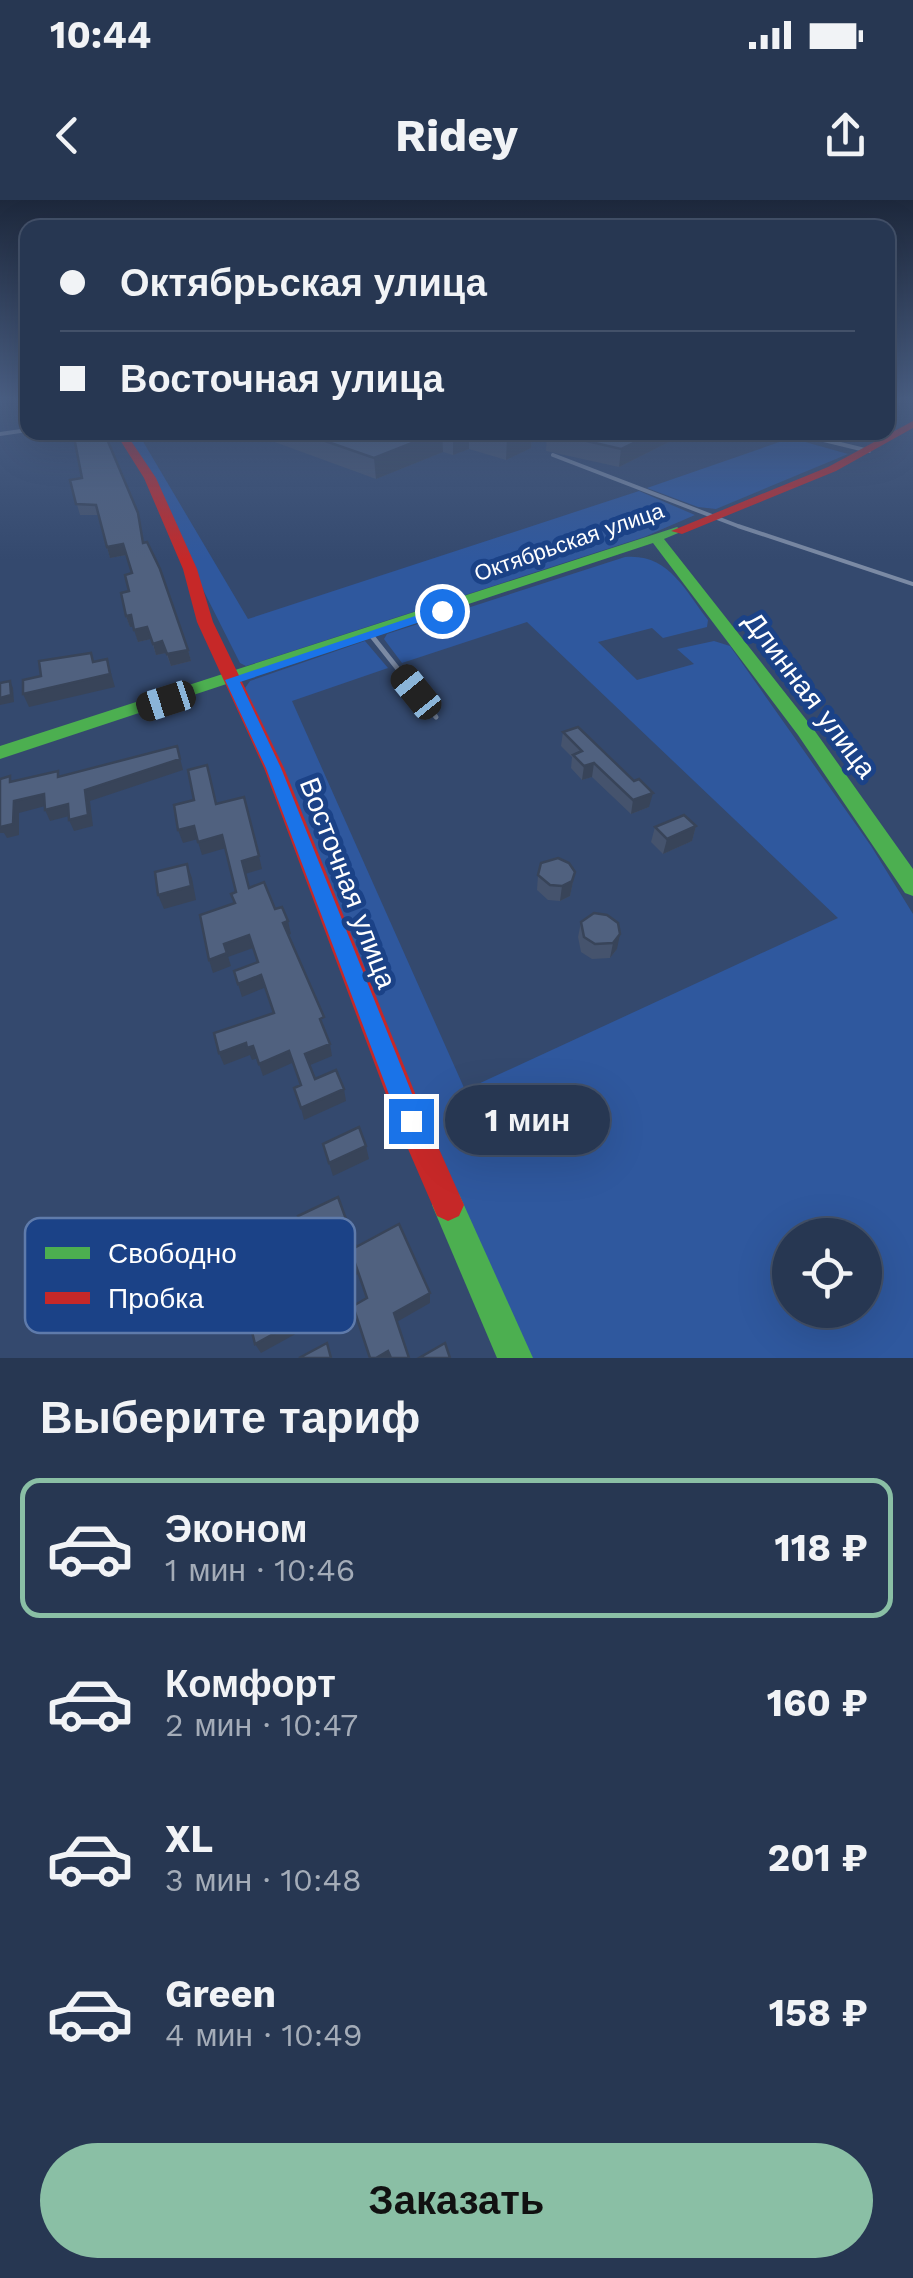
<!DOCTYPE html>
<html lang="ru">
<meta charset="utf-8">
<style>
body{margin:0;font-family:"Work Sans",sans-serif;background:#33425c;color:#f1f3f6;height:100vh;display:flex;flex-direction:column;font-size:38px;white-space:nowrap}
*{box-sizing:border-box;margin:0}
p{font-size:32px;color:#a4acb8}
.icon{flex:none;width:55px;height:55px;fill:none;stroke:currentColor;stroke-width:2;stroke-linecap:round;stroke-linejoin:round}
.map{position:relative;height:1158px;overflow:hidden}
.panel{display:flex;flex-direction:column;background:#273752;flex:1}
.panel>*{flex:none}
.guide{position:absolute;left:20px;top:20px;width:875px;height:220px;border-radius:20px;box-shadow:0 10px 40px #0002,0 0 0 2px #435169;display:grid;align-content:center;height:220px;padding:0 40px;background:#273752}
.controls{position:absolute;left:772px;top:1018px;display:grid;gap:20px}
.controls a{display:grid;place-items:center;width:110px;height:110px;border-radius:50%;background:#273752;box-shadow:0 10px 40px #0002,0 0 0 2px #435169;font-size:50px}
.end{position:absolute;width:45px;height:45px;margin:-22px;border:12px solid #1a73e8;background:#fff;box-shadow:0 0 0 5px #fff}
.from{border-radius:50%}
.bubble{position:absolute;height:70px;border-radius:35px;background:#273752;box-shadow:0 10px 40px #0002,0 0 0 2px #435169;font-size:32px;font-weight:700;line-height:70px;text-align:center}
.car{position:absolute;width:30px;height:60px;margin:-30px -15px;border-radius:12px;box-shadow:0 0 8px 2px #0007;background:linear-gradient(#222 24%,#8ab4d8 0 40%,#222 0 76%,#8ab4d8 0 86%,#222 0)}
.guide b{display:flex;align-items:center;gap:35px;height:95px;font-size:38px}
.guide b+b{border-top:2px solid #435169}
.guide i{width:25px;height:25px;background:#f1f3f6}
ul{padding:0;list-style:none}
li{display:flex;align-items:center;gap:30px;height:140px;margin:0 20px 15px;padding:0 20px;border:5px solid transparent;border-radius:20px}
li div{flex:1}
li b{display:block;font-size:38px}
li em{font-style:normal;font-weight:700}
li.current{border-color:#8abfa5}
li>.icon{width:90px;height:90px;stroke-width:1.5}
h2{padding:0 40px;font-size:45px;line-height:120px}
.primary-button{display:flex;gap:20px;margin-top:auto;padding:20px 40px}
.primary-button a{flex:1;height:115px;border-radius:60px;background:#8abfa5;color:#111;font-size:40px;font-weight:700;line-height:115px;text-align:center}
.status{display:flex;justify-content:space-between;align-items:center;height:70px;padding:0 50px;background:#273752;direction:ltr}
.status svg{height:28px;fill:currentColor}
header{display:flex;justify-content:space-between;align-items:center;height:130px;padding:0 40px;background:#273752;font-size:45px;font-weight:700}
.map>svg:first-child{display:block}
.green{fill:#2f589e;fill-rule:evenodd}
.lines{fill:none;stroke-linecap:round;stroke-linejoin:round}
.lane-far1{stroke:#7b8aa4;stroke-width:4}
.lane{stroke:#7b8aa4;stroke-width:5}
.street{fill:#7b8aa4;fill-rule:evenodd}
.fast{fill:#4caf50;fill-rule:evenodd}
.jam{fill:#c62828;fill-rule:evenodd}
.wall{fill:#45536d}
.shaded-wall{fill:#384459}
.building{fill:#50617f;stroke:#384459;stroke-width:2.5}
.route{fill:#1a73e8}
.labels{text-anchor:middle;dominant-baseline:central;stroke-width:10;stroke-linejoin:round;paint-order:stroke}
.far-street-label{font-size:22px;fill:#fff;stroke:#1b4287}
.street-label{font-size:28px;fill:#fff;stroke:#1b4287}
.key{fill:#1b4287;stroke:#5f7bab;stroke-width:2.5}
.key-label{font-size:28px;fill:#fff}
</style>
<div class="status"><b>10:44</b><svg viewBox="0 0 49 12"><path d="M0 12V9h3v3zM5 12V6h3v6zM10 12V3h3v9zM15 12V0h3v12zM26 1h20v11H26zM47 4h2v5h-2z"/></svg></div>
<header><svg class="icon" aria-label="back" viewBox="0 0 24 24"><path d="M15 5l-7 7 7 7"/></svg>Ridey<svg class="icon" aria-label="share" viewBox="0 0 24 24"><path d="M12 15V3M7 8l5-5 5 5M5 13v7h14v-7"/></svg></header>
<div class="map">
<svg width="913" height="1158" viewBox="0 0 913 1158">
<rect width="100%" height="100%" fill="#34496e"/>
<!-- green -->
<g class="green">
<polygon points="124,233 138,233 248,419 639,291 695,315 644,337 246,466 240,463"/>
<polygon points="791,238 848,254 716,309 698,307 647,288"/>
<path d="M625,357C668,353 684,389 708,420L707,427L663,438L652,428L598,442L637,480L694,464L677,449L714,441L730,446L871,646L913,714V1158H530L422,916L245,488L250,481L365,441L388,468L292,501L465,890L838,718L527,422L402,463L384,439L387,434ZM790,1035H865V1110H790Z"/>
</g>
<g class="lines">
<!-- lane-far1 -->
<g class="lane-far1">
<polyline points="791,232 869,251"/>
<polyline points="553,255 738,326 913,384"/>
</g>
<!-- lane -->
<polyline class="lane" points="371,435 436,517"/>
<!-- street -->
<polygon class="street" points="28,228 28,232 0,236 0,232"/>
<!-- fast -->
<g class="fast">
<polygon points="677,327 683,331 664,339 812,527 913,669 913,696 905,693 798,535 653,343 0,559 0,546"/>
<polygon points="448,989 459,994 533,1158 497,1158 432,1005 437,994"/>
</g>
<!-- jam -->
<g class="jam">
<polygon points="913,221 913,228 836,271 682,334 671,331 828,267"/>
<polygon points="115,232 125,232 156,278 197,369 213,422 284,568 423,913 464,1005 459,1016 448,1021 437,1016 396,921 264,568 197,422 183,369 144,278"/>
</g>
</g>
<!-- wall -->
<g class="wall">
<polygon points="888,198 906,198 897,204 888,203"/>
<polygon points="247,232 532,232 531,248 506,260 469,249 453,255 443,252 376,279"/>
<polygon points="689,232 619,267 546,251 547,233"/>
<polygon points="82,278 138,313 144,343 188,450 191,461 171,466 166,453 156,455 151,439 138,442 134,427 130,427 126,416 132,373 126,355 110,358 98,315 80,315 70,280"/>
<polygon points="563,532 649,607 631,614 592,577 582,580 571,568 572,557 561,546"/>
<polygon points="696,626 692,641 663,654 651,642 655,627"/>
<polygon points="575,672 570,696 560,701 548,700 537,690 538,675"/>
<polygon points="594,713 617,749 610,758 592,759 581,752 578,737 581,722"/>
</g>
<!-- shaded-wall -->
<g class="shaded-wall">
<polygon points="440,232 442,232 443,252 376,279 374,258"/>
<polygon points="458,232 469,232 469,249 453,255 453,235"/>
<polygon points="521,232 532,232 531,248 506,260 507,239"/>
<polygon points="656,232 689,232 619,267 621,249"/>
<polygon points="123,344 126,355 110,358 107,347"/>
<polygon points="131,415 134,427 130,427 126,416"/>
<polygon points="147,427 151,439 138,442 134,430"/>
<polygon points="162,441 166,453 156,455 153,444"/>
<polygon points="188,450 191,461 171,466 167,454"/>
<polygon points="107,459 115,487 29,507 23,494"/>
<polygon points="10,481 13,488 14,502 0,505 0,498"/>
<polygon points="177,546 183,570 90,601 93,626 74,631 69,620 85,590"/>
<polygon points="594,563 592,577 582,580 584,566"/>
<polygon points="653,593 649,607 631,614 633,600"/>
<polygon points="44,594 49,605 19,613 19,635 7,638 4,633 0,633 0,621 14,601"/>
<polygon points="68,604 73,615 50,621 45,610"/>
<polygon points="194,626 198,639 183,643 178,630"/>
<polygon points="696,626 692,641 663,654 667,639"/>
<polygon points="222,635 226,648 202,655 198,642"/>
<polygon points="259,656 262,669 245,674 242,661"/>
<polygon points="187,664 192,678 196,700 164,709 158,695"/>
<polygon points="575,672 570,696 560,701 562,686"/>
<polygon points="288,721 291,734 286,736 283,723"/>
<polygon points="620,734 617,749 610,758 613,743"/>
<polygon points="249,735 253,748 228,757 224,744"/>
<polygon points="227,753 231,766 213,773 209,760"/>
<polygon points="261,775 264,788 242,797 238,784"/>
<polygon points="246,843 253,846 258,858 252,860 250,855 224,865 219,853"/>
<polygon points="330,844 332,856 308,866 305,854"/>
<polygon points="289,851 292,863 263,876 259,864"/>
<polygon points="344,889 346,901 304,920 301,908"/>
<polygon points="366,946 369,959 333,976 329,963"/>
<polygon points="355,1063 358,1074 315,1098 321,1120 261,1153 255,1144 311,1087"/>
<polygon points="430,1093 430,1103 395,1123 394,1113"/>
<polygon points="388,1151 390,1158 376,1158"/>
</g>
<!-- building -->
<g class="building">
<polygon points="73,232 104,232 138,313 143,343 147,342 160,369 188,450 167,454 162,441 153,444 147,427 134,430 131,415 126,416 121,393 129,391 125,375 132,373 123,344 107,347 96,305 76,304 70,280 82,278"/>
<polygon points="299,232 440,232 374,258"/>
<polygon points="484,232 521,232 507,239"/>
<polygon points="548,232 656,232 621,249"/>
<polygon points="91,453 93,462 107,459 110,474 23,494 23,480 41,476 39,461"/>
<polygon points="10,481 11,495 0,498 0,483"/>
<polygon points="578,527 634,581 639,579 653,593 633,600 594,563 584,566 573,555 582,551 563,532"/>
<polygon points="177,546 180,559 85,590 88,615 69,620 68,604 45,610 44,594 14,601 13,624 0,627 0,579 10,576 10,582 58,571 58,577"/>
<polygon points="207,565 216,604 244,597 259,656 242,661 249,688 264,682 275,709 282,707 288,721 283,723 324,817 320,819 330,844 305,854 315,879 336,870 344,889 301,908 294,888 301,885 289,851 259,864 253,846 247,848 246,843 219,853 214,833 274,813 261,775 238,784 234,771 258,762 249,735 224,744 227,753 209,760 200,715 235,703 231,694 236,692 222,635 198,642 194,626 178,630 174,605 194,600 188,570"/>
<polygon points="684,615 696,626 667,639 655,627"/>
<polygon points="558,658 569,663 575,672 572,681 562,686 550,685 538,675 541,663"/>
<polygon points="187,664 191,686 158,695 155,672"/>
<polygon points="594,713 607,715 618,723 620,734 613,743 595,744 584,737 581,722"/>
<polygon points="359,927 366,946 329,963 323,944"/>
<polygon points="338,997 356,1047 399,1024 430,1093 394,1113 409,1158 391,1158 388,1151 376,1158 370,1158 353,1106 367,1098 355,1063 311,1087 317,1110 255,1144 249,1120 277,1105 271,1084 312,1063 298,1016"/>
<polygon points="327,1143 331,1158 299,1158"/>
<polygon points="445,1143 450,1158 419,1158"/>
</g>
<!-- sky -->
<linearGradient id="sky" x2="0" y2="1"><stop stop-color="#1d283c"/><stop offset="0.55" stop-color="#4a5f84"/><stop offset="1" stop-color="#4a5f84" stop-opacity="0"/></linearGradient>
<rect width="913" height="360" fill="url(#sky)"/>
<!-- route -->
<polygon class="route" points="442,407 447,413 240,482 281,568 423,921 420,930 411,933 402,930 399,921 266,568 225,480"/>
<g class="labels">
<!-- far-street labels -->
<g class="far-street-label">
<text transform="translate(569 342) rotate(-19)">Октябрьская улица</text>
</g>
<!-- street labels -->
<g class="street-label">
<text transform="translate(810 495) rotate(53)">Длинная улица</text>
<text transform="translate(348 683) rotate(69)">Восточная улица</text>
</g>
</g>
<!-- legend -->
<rect x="25" y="1018" width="330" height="115" rx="15" class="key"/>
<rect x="45" y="1047" width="45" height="12" fill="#4caf50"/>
<rect x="45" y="1092" width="45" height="12" fill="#c62828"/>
<g class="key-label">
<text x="108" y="1063">Свободно</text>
<text x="108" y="1108">Пробка</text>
</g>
</svg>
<div class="controls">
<a><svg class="icon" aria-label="locate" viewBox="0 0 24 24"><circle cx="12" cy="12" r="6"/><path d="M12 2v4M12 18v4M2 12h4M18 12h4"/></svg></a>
</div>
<i class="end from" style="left:442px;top:411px"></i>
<i class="end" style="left:411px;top:921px"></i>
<div class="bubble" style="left:445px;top:885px;width:165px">1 мин</div>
<i class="car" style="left:416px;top:492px;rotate:321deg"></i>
<i class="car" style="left:166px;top:501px;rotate:252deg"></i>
<div class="guide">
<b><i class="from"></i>Октябрьская улица</b>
<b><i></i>Восточная улица</b>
</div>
</div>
<section class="panel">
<h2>Выберите тариф</h2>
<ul>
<li class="current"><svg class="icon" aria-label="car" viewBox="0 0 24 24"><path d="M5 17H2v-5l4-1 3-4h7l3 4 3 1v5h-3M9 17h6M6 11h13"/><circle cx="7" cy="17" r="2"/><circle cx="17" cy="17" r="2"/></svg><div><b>Эконом</b><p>1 мин · 10:46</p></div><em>118 ₽</em></li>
<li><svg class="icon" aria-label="car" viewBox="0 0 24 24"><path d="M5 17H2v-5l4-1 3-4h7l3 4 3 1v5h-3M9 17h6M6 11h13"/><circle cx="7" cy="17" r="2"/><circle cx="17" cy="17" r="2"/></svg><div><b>Комфорт</b><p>2 мин · 10:47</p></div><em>160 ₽</em></li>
<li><svg class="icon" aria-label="car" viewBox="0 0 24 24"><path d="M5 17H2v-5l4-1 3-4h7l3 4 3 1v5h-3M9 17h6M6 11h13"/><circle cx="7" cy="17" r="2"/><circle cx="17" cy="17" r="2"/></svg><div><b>XL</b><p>3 мин · 10:48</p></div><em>201 ₽</em></li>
<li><svg class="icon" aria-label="car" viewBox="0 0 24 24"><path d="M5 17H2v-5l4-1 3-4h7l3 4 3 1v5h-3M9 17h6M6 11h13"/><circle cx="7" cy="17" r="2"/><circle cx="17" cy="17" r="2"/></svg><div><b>Green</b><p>4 мин · 10:49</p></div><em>158 ₽</em></li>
</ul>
<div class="primary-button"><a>Заказать</a></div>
</section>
